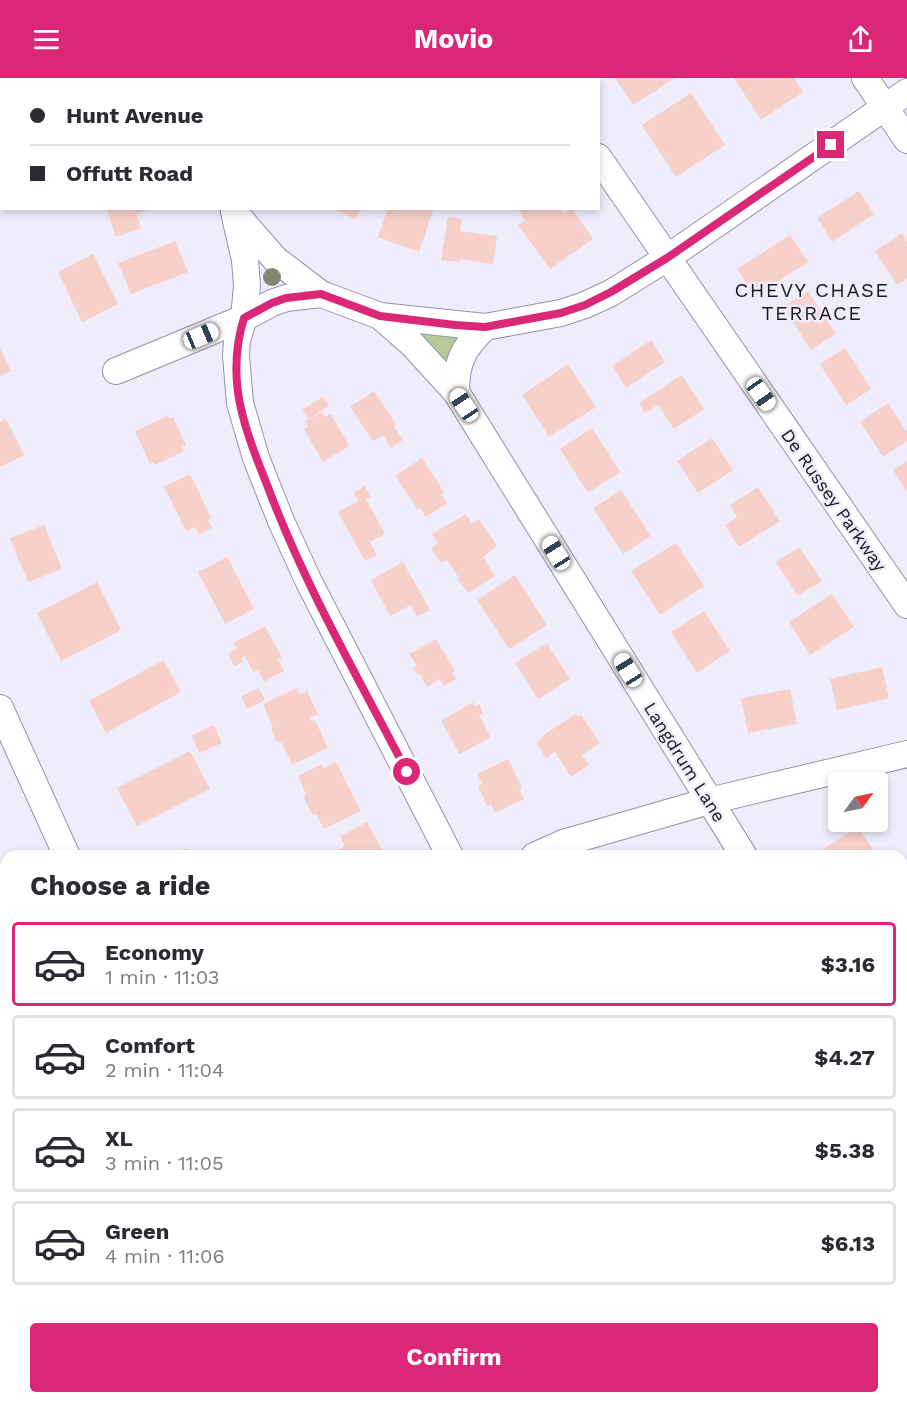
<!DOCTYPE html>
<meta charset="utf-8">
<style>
body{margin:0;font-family:"Work Sans",sans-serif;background:#f2f2f3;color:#2b2b33;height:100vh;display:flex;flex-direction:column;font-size:22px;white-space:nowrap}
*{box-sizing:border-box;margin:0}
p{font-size:20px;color:#7c7c81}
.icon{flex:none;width:33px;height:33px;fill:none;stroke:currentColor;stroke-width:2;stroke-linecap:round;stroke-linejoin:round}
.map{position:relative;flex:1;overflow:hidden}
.panel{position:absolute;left:0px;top:772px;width:908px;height:554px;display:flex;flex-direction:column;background:#fff;border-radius:18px 18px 0 0;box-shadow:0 3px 9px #0003}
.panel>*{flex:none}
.banner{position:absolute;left:0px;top:0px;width:600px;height:132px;box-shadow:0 3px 9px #0003;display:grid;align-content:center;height:132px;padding:0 30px;background:#fff}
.needle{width:39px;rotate:57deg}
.fabs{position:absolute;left:828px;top:694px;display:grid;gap:12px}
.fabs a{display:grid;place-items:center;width:60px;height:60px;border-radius:6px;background:#fff;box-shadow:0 3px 9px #0003;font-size:30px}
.end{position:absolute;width:27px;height:27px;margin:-14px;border:8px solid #db2777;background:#fff;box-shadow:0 0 0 3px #fff}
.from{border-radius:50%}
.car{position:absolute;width:18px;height:36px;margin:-18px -9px;border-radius:8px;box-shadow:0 0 4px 2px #0007;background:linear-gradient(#fff 24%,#345 0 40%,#fff 0 76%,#345 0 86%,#fff 0)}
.banner b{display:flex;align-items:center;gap:21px;height:57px;font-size:22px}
.banner b+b{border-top:2px solid #e1e1e2}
.banner i{width:15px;height:15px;background:#2b2b33}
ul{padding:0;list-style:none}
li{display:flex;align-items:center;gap:18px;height:84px;margin:0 12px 9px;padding:0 18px;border:3px solid #e1e1e2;border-radius:6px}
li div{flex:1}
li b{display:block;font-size:22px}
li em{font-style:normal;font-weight:700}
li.current{border-color:#db2777}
li>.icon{width:54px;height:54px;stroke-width:1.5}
h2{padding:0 30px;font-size:27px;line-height:72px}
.button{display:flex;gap:12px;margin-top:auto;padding:12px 30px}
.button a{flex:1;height:69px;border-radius:6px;background:#db2777;color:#fff;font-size:24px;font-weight:700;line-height:69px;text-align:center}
header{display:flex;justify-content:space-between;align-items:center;height:78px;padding:0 30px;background:#db2777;color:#fff;font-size:27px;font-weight:700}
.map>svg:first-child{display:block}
.green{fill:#b7ca98}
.building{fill:#f8d0ca}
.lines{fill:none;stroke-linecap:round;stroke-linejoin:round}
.minor-casing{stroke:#9590af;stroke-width:28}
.minor{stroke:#fff;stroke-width:26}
.tree{fill:#808775}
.route{stroke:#db2777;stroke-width:8}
.labels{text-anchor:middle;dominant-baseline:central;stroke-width:5;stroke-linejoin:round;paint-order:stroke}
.street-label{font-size:18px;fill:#191722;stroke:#efedfb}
.neighbourhood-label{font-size:20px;letter-spacing:1.5px;fill:#191722;stroke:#efedfb}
</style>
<header><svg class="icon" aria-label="menu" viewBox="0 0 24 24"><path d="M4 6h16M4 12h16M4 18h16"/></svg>Movio<svg class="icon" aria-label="share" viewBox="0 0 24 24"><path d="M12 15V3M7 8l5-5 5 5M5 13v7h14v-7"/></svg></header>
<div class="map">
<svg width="907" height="1325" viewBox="0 0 907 1325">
<rect width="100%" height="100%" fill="#efedfb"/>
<!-- green -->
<polygon class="green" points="403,246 462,255 447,289"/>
<!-- building -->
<g class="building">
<polygon points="615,0 675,0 633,27"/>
<polygon points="734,0 794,0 803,14 761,42"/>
<polygon points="691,15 725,67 676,99 642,47"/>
<polygon points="859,113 874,136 832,164 817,140"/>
<polygon points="106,130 152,130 152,131 136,136 141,150 116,159"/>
<polygon points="332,130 362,130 355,141"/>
<polygon points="388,130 434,130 419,174 378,159"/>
<polygon points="518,130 561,130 564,135 572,130 593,161 550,191 518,147 525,142"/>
<polygon points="448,139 462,141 460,153 497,158 493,186 460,181 460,184 441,182"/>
<polygon points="902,155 907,164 907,201 897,207 875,173"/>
<polygon points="790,157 808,184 755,218 737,191"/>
<polygon points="175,163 188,194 131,216 118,185"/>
<polygon points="93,176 118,226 82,244 58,194"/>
<polygon points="808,213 836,256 811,272 783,229"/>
<polygon points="651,262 665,284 626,310 612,288"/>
<polygon points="0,270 11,293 0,298"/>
<polygon points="845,270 871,311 846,327 820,286"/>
<polygon points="568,286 596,329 549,359 522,317"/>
<polygon points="682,297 704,331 674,351 658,327 645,335 639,325"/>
<polygon points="374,313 396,346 394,348 403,362 391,370 383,357 373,363 350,329"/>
<polygon points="323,319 329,328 308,341 302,332"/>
<polygon points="888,325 907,354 907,363 883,379 860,344"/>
<polygon points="322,334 325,339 331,336 349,368 323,384 304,351 308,349 305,343"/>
<polygon points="168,338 170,341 173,339 186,367 182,369 184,373 155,387 153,384 150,386 135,353"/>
<polygon points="6,341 24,377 0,389 0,344"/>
<polygon points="592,350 620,394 588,415 560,371"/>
<polygon points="712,360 733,392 698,415 677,383"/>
<polygon points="422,380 444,414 441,416 447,425 426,439 420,430 418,432 395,398"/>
<polygon points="907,383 907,414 893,392"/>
<polygon points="190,396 211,440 208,442 212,450 199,456 195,449 186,453 164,409"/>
<polygon points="365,408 371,419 366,421 385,456 370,464 377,477 365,483 338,434 358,423 354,415"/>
<polygon points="758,409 780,443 739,469 725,447 737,439 730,427"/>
<polygon points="621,412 651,458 623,476 593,430"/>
<polygon points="466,436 472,446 479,441 497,468 483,479 495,498 469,515 457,502 459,500 447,482 441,485 431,470 438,465 432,456"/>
<polygon points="44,447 62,491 28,504 10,460"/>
<polygon points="676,465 704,508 660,537 631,493"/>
<polygon points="799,469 822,503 798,518 776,484"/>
<polygon points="227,479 254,531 225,546 198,494"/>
<polygon points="403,484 430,532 417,539 411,527 390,538 371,502"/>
<polygon points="515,497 547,547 509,571 477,522"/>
<polygon points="97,504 121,552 61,583 37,535"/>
<polygon points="832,516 854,549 810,577 789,544"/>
<polygon points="704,533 730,573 697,595 671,554"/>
<polygon points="265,548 282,580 278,582 284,593 264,604 258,592 253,594 245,578 241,580 243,584 234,588 228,576 237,571 233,565"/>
<polygon points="436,561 455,593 452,595 456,601 444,608 440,601 427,609 420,596 418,597 413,590 417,588 409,576"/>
<polygon points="547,565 570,601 538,621 515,585"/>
<polygon points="163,582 181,614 106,655 89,623"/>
<polygon points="882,589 889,620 837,632 830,601"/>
<polygon points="259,610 265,622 247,631 241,618"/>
<polygon points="297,610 300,616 307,613 318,636 310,640 312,644 315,642 328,670 292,687 282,665 276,663 271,651 273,649 263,626"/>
<polygon points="790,611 797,646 748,655 741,620"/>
<polygon points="473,624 474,628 479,626 483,635 479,637 491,659 460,676 441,643"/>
<polygon points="576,636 578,639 581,637 600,665 582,677 589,687 571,699 555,674 546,680 536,664 544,659 542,658"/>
<polygon points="214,647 222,665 199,675 192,657"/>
<polygon points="190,673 210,711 137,748 117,710"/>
<polygon points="508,681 522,710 519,711 524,721 495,735 491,726 487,728 478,708 482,706 477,696"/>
<polygon points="336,684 361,733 324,751 316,736 313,738 303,718 306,716 298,698 322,686 324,690"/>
<polygon points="367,744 385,778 335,778 333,775 345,768 340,758"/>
<polygon points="858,749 875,775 869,778 812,778"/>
<polygon points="187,770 191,778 170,778"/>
<polygon points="6,839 6,912 0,915 0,842"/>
<polygon points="907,855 907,896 902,900 902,859"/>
<polygon points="6,1114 6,1146 0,1132 0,1117"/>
<polygon points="902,1153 907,1164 907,1177 902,1179"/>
<polygon points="907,1204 907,1250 902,1241 902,1208"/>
<polygon points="6,1289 6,1320 39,1320 41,1325 0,1325 0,1292"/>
</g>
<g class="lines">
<defs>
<g id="minor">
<polyline points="152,0 153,2"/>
<polyline points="546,0 547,2"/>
<polyline points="865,0 907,62"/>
<polyline points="598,79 907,527"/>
<polyline points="234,134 245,182 247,208 244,240 237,262 236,278 240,325 256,380 281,443 309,504 450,778"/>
<polyline points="236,136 275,181 321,216"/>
<polyline points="380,238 412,266 456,314 744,778"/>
<polyline points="116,293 244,240 272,225 286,220 321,216 380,238 485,249 561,235 585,227 611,215 667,180 907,14"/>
<path d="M456,314C456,284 463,270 485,249"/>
<polyline points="0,630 67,778"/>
<polyline points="534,778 563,765 709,723 907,676"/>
<polyline points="902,1033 907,1042"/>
<polyline points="0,1053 6,1051"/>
<polyline points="315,1320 318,1325"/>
<polyline points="716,1320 718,1325"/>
</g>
</defs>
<!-- minor casing -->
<use href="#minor" class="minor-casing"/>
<!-- minor -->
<use href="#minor" class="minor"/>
</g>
<!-- trees -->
<circle class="tree" cx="272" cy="199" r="9"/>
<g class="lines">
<!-- route -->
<path class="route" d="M407,694C359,601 306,510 269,412C258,384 246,355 240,326C234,296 235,269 244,240L272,225L286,220L321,216L380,238L455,247L485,249L561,235L585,227L611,214L667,180L831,67"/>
</g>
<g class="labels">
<!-- street labels -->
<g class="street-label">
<text transform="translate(834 422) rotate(55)">De Russey Parkway</text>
<text transform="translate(685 684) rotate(58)">Langdrum Lane</text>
</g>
<!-- neighbourhood labels -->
<g class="neighbourhood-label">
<text x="812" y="212">CHEVY CHASE<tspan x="812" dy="23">TERRACE</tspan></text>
</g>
</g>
</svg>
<div class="fabs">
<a><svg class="needle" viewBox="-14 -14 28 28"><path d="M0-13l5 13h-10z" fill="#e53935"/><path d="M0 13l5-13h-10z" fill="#7c7c81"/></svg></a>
</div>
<i class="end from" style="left:407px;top:694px"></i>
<i class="end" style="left:831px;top:67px"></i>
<i class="car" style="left:201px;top:258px;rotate:67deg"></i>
<i class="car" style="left:761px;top:316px;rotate:145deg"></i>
<i class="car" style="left:464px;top:327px;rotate:326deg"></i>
<i class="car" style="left:556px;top:475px;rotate:328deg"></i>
<i class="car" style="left:628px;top:592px;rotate:328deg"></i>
<div class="banner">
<b><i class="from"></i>Hunt Avenue</b>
<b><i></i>Offutt Road</b>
</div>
<section class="panel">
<h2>Choose a ride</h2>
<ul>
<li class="current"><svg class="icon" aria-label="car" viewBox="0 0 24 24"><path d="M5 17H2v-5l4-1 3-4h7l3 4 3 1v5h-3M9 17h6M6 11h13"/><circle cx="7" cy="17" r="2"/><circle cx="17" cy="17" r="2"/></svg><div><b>Economy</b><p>1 min · 11:03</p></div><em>$3.16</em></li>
<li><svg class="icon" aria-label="car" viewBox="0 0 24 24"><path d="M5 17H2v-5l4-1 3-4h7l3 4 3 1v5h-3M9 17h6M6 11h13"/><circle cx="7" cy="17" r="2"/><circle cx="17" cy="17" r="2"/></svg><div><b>Comfort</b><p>2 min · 11:04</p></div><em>$4.27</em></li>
<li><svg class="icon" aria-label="car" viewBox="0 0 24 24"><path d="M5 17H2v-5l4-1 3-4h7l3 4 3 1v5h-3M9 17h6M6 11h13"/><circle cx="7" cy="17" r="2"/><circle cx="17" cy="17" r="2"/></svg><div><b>XL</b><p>3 min · 11:05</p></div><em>$5.38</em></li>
<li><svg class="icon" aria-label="car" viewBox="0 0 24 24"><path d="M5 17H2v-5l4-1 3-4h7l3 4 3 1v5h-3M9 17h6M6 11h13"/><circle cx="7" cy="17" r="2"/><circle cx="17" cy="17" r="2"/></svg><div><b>Green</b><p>4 min · 11:06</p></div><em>$6.13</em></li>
</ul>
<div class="button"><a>Confirm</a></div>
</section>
</div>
